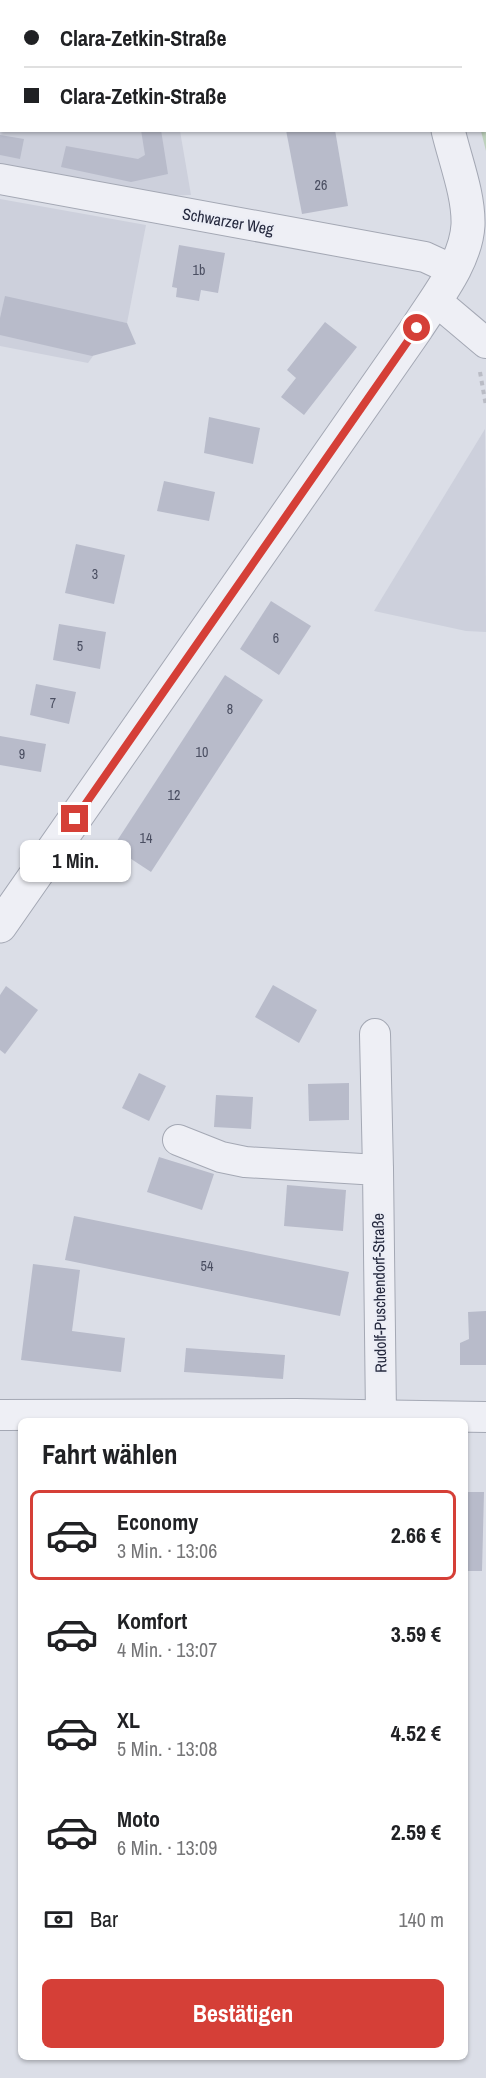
<!DOCTYPE html>
<html lang="de">
<meta charset="utf-8">
<style>
body{margin:0;font-family:"Archivo Narrow",sans-serif;background:#f6f6f6;color:#202124;height:100vh;display:flex;flex-direction:column;font-size:22px;white-space:nowrap}
*{box-sizing:border-box;margin:0}
p{font-size:20px;color:#757577}
.icon{flex:none;width:33px;height:33px;fill:none;stroke:currentColor;stroke-width:2;stroke-linecap:round;stroke-linejoin:round}
.map{position:relative;flex:1;overflow:hidden}
.panel{position:absolute;left:18px;top:1418px;width:450px;height:642px;display:flex;flex-direction:column;background:#fff;border-radius:9px;box-shadow:0 2px 4px #0004}
.panel>*{flex:none}
.top-card{position:absolute;left:0px;top:0px;width:486px;height:132px;box-shadow:0 2px 4px #0004;display:grid;align-content:center;height:132px;padding:0 24px;background:#fff}
.end{position:absolute;width:27px;height:27px;margin:-14px;border:8px solid #d53f37;background:#fff;box-shadow:0 0 0 3px #fff}
.from{border-radius:50%}
.bubble{position:absolute;height:42px;border-radius:9px;background:#fff;box-shadow:0 2px 4px #0004;font-size:20px;font-weight:800;line-height:42px;text-align:center}
.top-card b{display:flex;align-items:center;gap:21px;height:57px;font-size:22px}
.top-card b+b{border-top:2px solid #e0e0e0}
.top-card i{width:15px;height:15px;background:#202124}
ul{padding:0;list-style:none}
li{display:flex;align-items:center;gap:18px;height:90px;margin:0 12px 9px;padding:0 12px;border:3px solid transparent;border-radius:9px}
li div{flex:1}
li b{display:block;font-size:22px}
li em{font-style:normal;font-weight:800}
li.active{border-color:#d53f37}
li>.icon{width:54px;height:54px;stroke-width:1.5}
h2{padding:0 24px;font-size:27px;line-height:72px}
.pay{display:flex;align-items:center;gap:15px;height:66px;padding:0 24px;font-size:22px}
.pay p{margin-inline-start:auto}
.button{display:flex;gap:12px;margin-top:auto;padding:12px 24px}
.button a{flex:1;height:69px;border-radius:9px;background:#d53f37;color:#fff;font-size:24px;font-weight:800;line-height:69px;text-align:center}
.map>svg:first-child{display:block}
.built{fill:#cdd0dc}
.green{fill:#bdd1bc}
.building{fill:#b8bbca}
.lines{fill:none;stroke-linecap:round;stroke-linejoin:round}
.minor-casing{stroke:#a4a8b4;stroke-width:32}
.tertiary-casing{stroke:#a4a8b4;stroke-width:35}
.path{stroke:#babcc5;stroke-width:4;stroke-dasharray:4.5 4.5;stroke-linecap:butt}
.minor{stroke:#eeeff5;stroke-width:30}
.tertiary{stroke:#eeeff5;stroke-width:33}
.route{stroke:#d53f37;stroke-width:8}
.labels{text-anchor:middle;dominant-baseline:central;stroke-width:4.5;stroke-linejoin:round;paint-order:stroke}
.number-label{font-size:14px;fill:#4a4e61}
.street-label{font-size:16px;fill:#25293e;stroke:#ebedf5}
</style>
<div class="map">
<svg width="486" height="2078" viewBox="0 0 486 2078">
<rect width="100%" height="100%" fill="#dbdee7"/>
<!-- built -->
<g class="built">
<polygon points="0,0 157,0 2,2 2,130 180,131 191,195 158,196 0,165"/>
<polygon points="0,199 146,225 127,323 100,318 93,356 88,363 0,346"/>
<polygon points="485,429 486,632 466,631 374,611"/>
</g>
<!-- green -->
<polygon class="green" points="461,0 486,0 486,151 481,131 484,130 484,2"/>
<!-- building -->
<g class="building">
<polygon points="141,130 161,130 168,174 131,182 61,167 66,146 138,159 145,155"/>
<polygon points="286,130 335,130 348,206 302,214"/>
<polygon points="0,135 24,139 20,159 0,155"/>
<polygon points="179,245 225,253 218,293 201,290 199,301 176,297 177,288 172,287"/>
<polygon points="5,296 127,323 136,344 92,356 0,335 0,318"/>
<polygon points="325,322 357,347 304,415 281,397 296,378 287,370"/>
<polygon points="209,417 260,428 253,464 204,453"/>
<polygon points="164,481 215,492 209,521 157,511"/>
<polygon points="76,544 125,555 114,604 65,593"/>
<polygon points="271,601 311,626 279,675 240,649"/>
<polygon points="59,624 106,632 100,669 53,660"/>
<polygon points="225,675 263,700 151,872 113,847"/>
<polygon points="36,684 76,692 69,724 30,715"/>
<polygon points="0,736 46,744 41,772 0,765"/>
<polygon points="273,985 317,1010 299,1043 255,1017"/>
<polygon points="6,986 38,1010 5,1054 0,1050 0,995"/>
<polygon points="139,1073 166,1086 149,1121 122,1108"/>
<polygon points="349,1083 349,1120 309,1121 308,1084"/>
<polygon points="216,1095 253,1097 251,1129 214,1127"/>
<polygon points="159,1157 214,1174 202,1210 147,1192"/>
<polygon points="287,1185 346,1190 343,1231 284,1226"/>
<polygon points="74,1216 349,1272 340,1316 65,1260"/>
<polygon points="33,1264 80,1270 72,1331 125,1338 121,1372 21,1360"/>
<polygon points="486,1311 486,1365 460,1365 460,1343 469,1339 468,1312"/>
<polygon points="186,1348 285,1355 283,1379 184,1372"/>
<polygon points="465,1492 484,1492 482,1571 465,1571"/>
</g>
<g class="lines">
<defs>
<g id="minor">
<polyline points="0,179 425,257 453,270"/>
<polyline points="435,300 486,343"/>
<polyline points="375,1034 378,1170"/>
<polyline points="178,1140 221,1157 245,1162 378,1170 381,1415"/>
<polyline points="0,1415 296,1414 486,1417"/>
</g>
<g id="tertiary">
<polyline points="416,0 417,2"/>
<path d="M0,926L417,328C436,298 466,262 468,225C469,195 455,160 448,130"/>
</g>
</defs>
<!-- minor casing -->
<use href="#minor" class="minor-casing"/>
<!-- tertiary casing -->
<use href="#tertiary" class="tertiary-casing"/>
<!-- path -->
<polyline class="path" points="480,372 486,406"/>
<!-- minor -->
<use href="#minor" class="minor"/>
<!-- tertiary -->
<use href="#tertiary" class="tertiary"/>
</g>
<g class="lines">
<!-- route -->
<polyline class="route" points="75,819 417,328"/>
</g>
<g class="labels">
<!-- number labels -->
<g class="number-label">
<text x="321" y="185">26</text>
<text x="199" y="270">1b</text>
<text x="95" y="574">3</text>
<text x="276" y="638">6</text>
<text x="80" y="646">5</text>
<text x="53" y="703">7</text>
<text x="230" y="709">8</text>
<text x="202" y="752">10</text>
<text x="22" y="754">9</text>
<text x="174" y="795">12</text>
<text x="146" y="838">14</text>
<text x="207" y="1266">54</text>
</g>
<!-- street labels -->
<g class="street-label">
<text transform="translate(228 221) rotate(10)">Schwarzer Weg</text>
<text transform="translate(379 1293) rotate(-91)">Rudolf-Puschendorf-Straße</text>
</g>
</g>
</svg>
<i class="end from" style="left:417px;top:328px"></i>
<i class="end" style="left:75px;top:819px"></i>
<div class="bubble" style="left:20px;top:840px;width:111px">1 Min.</div>
<div class="top-card">
<b><i class="from"></i>Clara-Zetkin-Straße</b>
<b><i></i>Clara-Zetkin-Straße</b>
</div>
<section class="panel">
<h2>Fahrt wählen</h2>
<ul>
<li class="active"><svg class="icon" aria-label="car" viewBox="0 0 24 24"><path d="M5 17H2v-5l4-1 3-4h7l3 4 3 1v5h-3M9 17h6M6 11h13"/><circle cx="7" cy="17" r="2"/><circle cx="17" cy="17" r="2"/></svg><div><b>Economy</b><p>3 Min. · 13:06</p></div><em>2.66 €</em></li>
<li><svg class="icon" aria-label="car" viewBox="0 0 24 24"><path d="M5 17H2v-5l4-1 3-4h7l3 4 3 1v5h-3M9 17h6M6 11h13"/><circle cx="7" cy="17" r="2"/><circle cx="17" cy="17" r="2"/></svg><div><b>Komfort</b><p>4 Min. · 13:07</p></div><em>3.59 €</em></li>
<li><svg class="icon" aria-label="car" viewBox="0 0 24 24"><path d="M5 17H2v-5l4-1 3-4h7l3 4 3 1v5h-3M9 17h6M6 11h13"/><circle cx="7" cy="17" r="2"/><circle cx="17" cy="17" r="2"/></svg><div><b>XL</b><p>5 Min. · 13:08</p></div><em>4.52 €</em></li>
<li><svg class="icon" aria-label="car" viewBox="0 0 24 24"><path d="M5 17H2v-5l4-1 3-4h7l3 4 3 1v5h-3M9 17h6M6 11h13"/><circle cx="7" cy="17" r="2"/><circle cx="17" cy="17" r="2"/></svg><div><b>Moto</b><p>6 Min. · 13:09</p></div><em>2.59 €</em></li>
</ul>
<div class="pay"><svg class="icon" aria-label="cash" viewBox="0 0 24 24"><path d="M3 7h18v10H3z"/><circle cx="12" cy="12" r="2"/></svg>Bar<p>140 m</p></div>
<div class="button"><a>Bestätigen</a></div>
</section>
</div>
